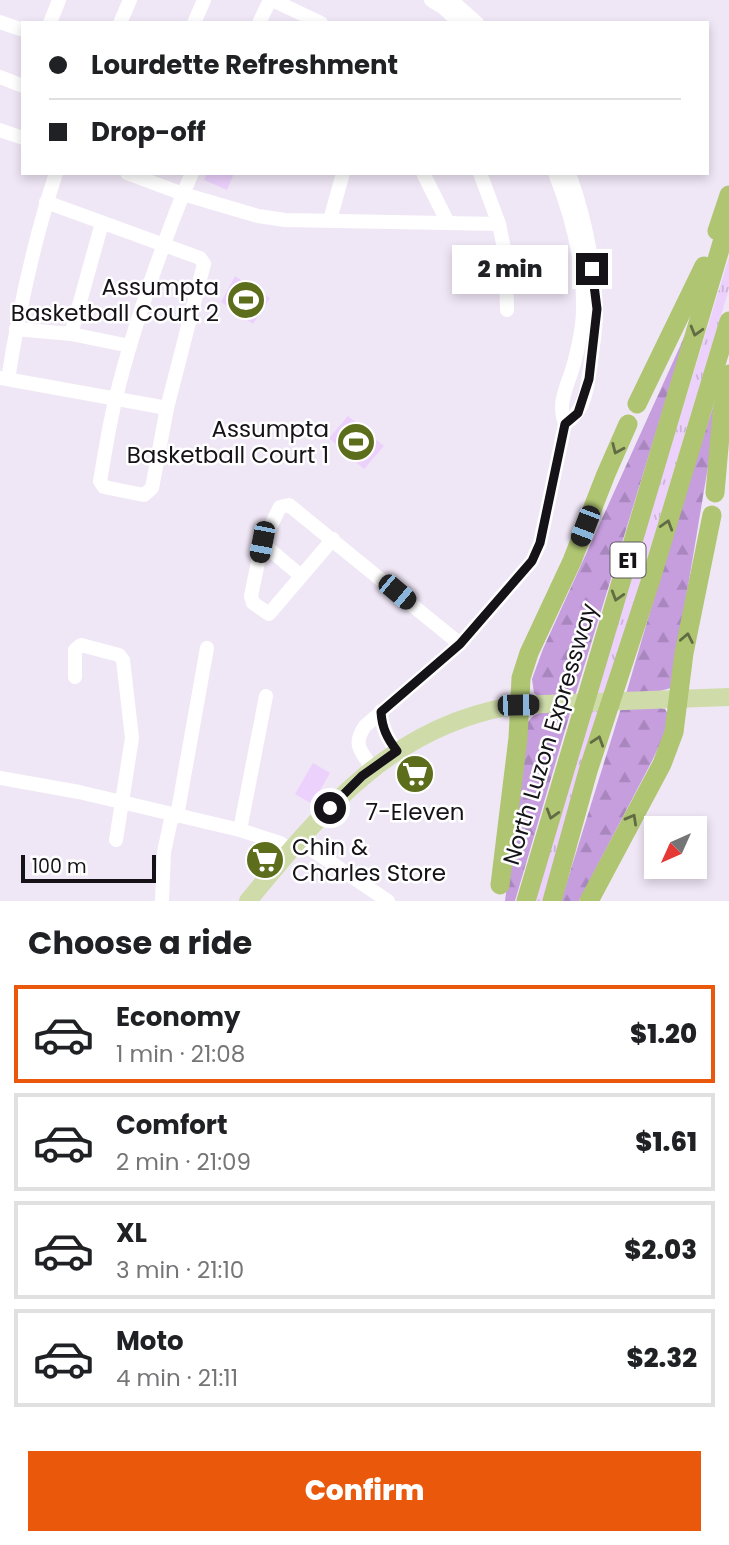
<!DOCTYPE html>
<meta charset="utf-8">
<style>
body{margin:0;font-family:Poppins,sans-serif;background:#f2f2f2;color:#202124;height:100vh;display:flex;flex-direction:column;font-size:26px;white-space:nowrap}
*{box-sizing:border-box;margin:0}
p{font-size:23px;color:#757577}
.icon{flex:none;width:38px;height:38px;fill:none;stroke:currentColor;stroke-width:2;stroke-linecap:round;stroke-linejoin:round}
.map{position:relative;height:901px;overflow:hidden}
.details{display:flex;flex-direction:column;background:#fff;flex:1}
.details>*{flex:none}
.hud{position:absolute;left:21px;top:21px;width:688px;height:154px;border-radius:0px;box-shadow:0 4px 10px #0003;display:grid;align-content:center;height:154px;padding:0 28px;background:#fff}
.needle{width:46px;rotate:225deg}
.fabs{position:absolute;left:644px;top:816px;display:grid;gap:14px}
.fabs a{display:grid;place-items:center;width:63px;height:63px;border-radius:0px;background:#fff;box-shadow:0 4px 10px #0003;font-size:35px}
.scale{position:absolute;left:21px;bottom:18px;width:135px;box-sizing:border-box;padding-left:7px;border:4px solid #161318;border-top:0;font-size:19px;line-height:24px;white-space:nowrap;color:#161318;-webkit-text-stroke:5px #fff;paint-order:stroke}
.end{position:absolute;width:32px;height:32px;margin:-16px;border:9px solid #161318;background:#fff;box-shadow:0 0 0 4px #fff}
.from{border-radius:50%}
.bubble{position:absolute;height:49px;border-radius:0px;background:#fff;box-shadow:0 4px 10px #0003;font-size:23px;font-weight:800;line-height:49px;text-align:center}
.car{position:absolute;width:21px;height:42px;margin:-21px -10px;border-radius:9px;box-shadow:0 0 5px 2px #0007;background:linear-gradient(#222 24%,#8ab4d8 0 40%,#222 0 76%,#8ab4d8 0 86%,#222 0)}
.hud b{display:flex;align-items:center;gap:24px;height:66px;font-size:26px}
.hud b+b{border-top:2px solid #e0e0e0}
.hud i{width:18px;height:18px;background:#202124}
ul{padding:0;list-style:none}
li{display:flex;align-items:center;gap:21px;height:98px;margin:0 14px 10px;padding:0 14px;border:4px solid #e0e0e0;border-radius:0px}
li div{flex:1}
li b{display:block;font-size:26px}
li em{font-style:normal;font-weight:800}
li.on{border-color:#ea580c}
li>.icon{width:63px;height:63px;stroke-width:1.5}
h2{padding:0 28px;font-size:32px;line-height:84px}
.button{display:flex;gap:14px;margin-top:auto;padding:14px 28px}
.button a{flex:1;height:80px;border-radius:0px;background:#ea580c;color:#fff;font-size:28px;font-weight:800;line-height:80px;text-align:center}
.map>svg:first-child{display:block}
.grass{fill:url(#grass-tufts)}
.forest{fill:url(#forest-firs)}
.park{fill:#ecd1fd}
.lines{fill:none;stroke-linecap:round;stroke-linejoin:round}
.minor{stroke:#fff;stroke-width:14}
.major{stroke:#cfdcaa;stroke-width:18}
.highway{stroke:#afc571;stroke-width:19}
.oneway{stroke:#626c44}
.route{stroke:#161318;stroke-width:9}
.labels{text-anchor:middle;dominant-baseline:central;stroke-width:5;stroke-linejoin:round;paint-order:stroke}
.shield{fill:#fff;stroke:#5c5a5d;stroke-width:2}
.shield-label{font-size:21px;font-weight:bold;fill:#161318}
.poi-label{font-size:23px;fill:#161318;stroke:#fff;text-anchor:end}
.street-label{font-size:23px;fill:#161318;stroke:#fff}
</style>
<div class="map">
<svg width="729" height="901" viewBox="0 0 729 901">
<defs>
<pattern id="grass-tufts" width="24" height="20" patternUnits="userSpaceOnUse" patternTransform="scale(1.75)"><rect width="24" height="20" fill="#ecd1fd"/><path d="M3 7l-1-3M5 7V3M7 7l1-3M15 17l-1-3M17 17v-4M19 17l1-3" fill="none" stroke="#cab3d8"/></pattern>
<pattern id="forest-firs" width="22" height="20" patternUnits="userSpaceOnUse" patternTransform="scale(1.75)"><rect width="22" height="20" fill="#c69ede"/><path d="M5 1l3.5 6h-7zM16 11l3.5 6h-7z" fill="#a987be"/></pattern>
</defs>
<rect width="100%" height="100%" fill="#f0e7f6"/>
<!-- grass -->
<polygon class="grass" points="729,257 729,289 543,901 535,901 585,727"/>
<!-- forest -->
<g class="forest">
<polygon points="687,331 575,696 540,697 534,693 532,679 543,649"/>
<polygon points="723,377 671,688 660,691 626,694 685,492"/>
<polygon points="656,707 665,709 671,720 653,759 579,901 561,901 621,708"/>
<path d="M571,710L515,901H505L526,726C533,708 554,711 571,710Z"/>
</g>
<!-- park -->
<g class="park">
<polygon points="207,173 234,173 227,190 204,180"/>
<polygon points="235,276 270,298 253,324 221,302"/>
<polygon points="348,416 384,446 364,469 329,438"/>
<polygon points="313,763 330,773 312,804 295,794"/>
</g>
<g class="lines">
<!-- minor -->
<g class="minor">
<polyline points="272,0 321,23"/>
<polyline points="431,0 444,8 459,23"/>
<polyline points="451,0 477,23"/>
<polyline points="0,22 23,30"/>
<polyline points="50,23 59,0"/>
<polyline points="120,23 130,0"/>
<polyline points="194,23 204,0"/>
<polyline points="259,23 270,0"/>
<polyline points="0,77 23,86"/>
<polyline points="0,130 23,138"/>
<polyline points="127,173 183,194 192,173"/>
<polyline points="423,173 448,223"/>
<polyline points="480,173 499,224 506,258 507,310"/>
<path d="M46,202L200,258L204,264L167,408L152,488L144,495L104,487L100,481C105,453 109,425 116,397C133,328 157,260 183,194L258,216L285,220L499,224"/>
<polyline points="330,220 343,173"/>
<polyline points="16,329 71,334 130,346"/>
<polyline points="71,334 102,223"/>
<polyline points="0,378 167,408"/>
<path d="M8,379C19,310 34,240 56,173"/>
<path d="M565,424C586,411 588,384 591,361C593,344 597,324 596,307C594,262 584,215 569,173"/>
<polyline points="333,539 269,614 253,603 251,596 262,543 280,507 289,505 460,644"/>
<polyline points="262,543 301,576"/>
<polyline points="75,677 75,650 81,645 119,655 123,660 132,738 116,840"/>
<path d="M381,711C382,728 387,738 397,751"/>
<path d="M372,768C361,751 352,745 365,726L460,644L532,561L540,543L565,424C557,403 567,387 573,367C578,349 583,328 583,309C584,262 572,216 555,173"/>
<polyline points="0,778 79,792 240,830 280,843 290,850"/>
<polyline points="177,816 207,648"/>
<polyline points="240,830 266,696"/>
<polyline points="299,841 388,901"/>
<polyline points="162,901 164,852 172,815"/>
</g>
<!-- major -->
<path class="major" d="M248,901C323,810 394,723 518,705L729,697"/>
<!-- highway -->
<g class="highway">
<polyline points="717,231 729,195"/>
<polyline points="637,404 704,266"/>
<polyline points="715,493 722,413 729,374"/>
<polyline points="500,885 518,738 521,678 529,653 572,561 606,474 628,424"/>
<polyline points="526,901 729,219"/>
<polyline points="552,901 588,771 651,579 729,321"/>
<polyline points="589,901 662,764 674,732 684,653 712,515"/>
</g>
</g>
<!-- one-way arrows -->
<defs><path id="oneway-chevron" d="M-2-3.5L2.5 0L-2 3.5" fill="none" stroke-width="1.6" stroke-linecap="round" stroke-linejoin="round" transform="scale(1.75)"/></defs>
<g class="oneway">
<use href="#oneway-chevron" transform="translate(696 331) rotate(106)"/>
<use href="#oneway-chevron" transform="translate(617 449) rotate(114)"/>
<use href="#oneway-chevron" transform="translate(667 525) rotate(-73)"/>
<use href="#oneway-chevron" transform="translate(617 596) rotate(107)"/>
<use href="#oneway-chevron" transform="translate(687 638) rotate(-79)"/>
<use href="#oneway-chevron" transform="translate(598 741) rotate(-72)"/>
<use href="#oneway-chevron" transform="translate(552 814) rotate(107)"/>
<use href="#oneway-chevron" transform="translate(632 819) rotate(-61)"/>
</g>
<g class="lines">
<!-- route -->
<path class="route" d="M330,808L362,776L397,751C387,738 382,728 381,712L460,644L532,561L540,543L565,424L578,413L589,379L597,309L592,269"/>
</g>
<!-- icons -->
<defs>
<symbol id="stadium-disc" viewBox="-11 -11 22 22"><circle r="9.5" fill="#5c6e1b" stroke="#fff"/><path d="M0-5a6.5 5 0 1 0 0 10a6.5 5 0 1 0 0-10ZM-3.5-1.8h7v3.6h-7Z" fill="#fff"/></symbol>
<symbol id="supermarket-disc" viewBox="-11 -11 22 22"><circle r="9.5" fill="#5c6e1b" stroke="#fff"/><path d="M-6-5.5h2.5l.6 2H6L4.5 2H-2.5L-4.4-4H-6ZM-1.5 3.2a1.3 1.3 0 1 0 .1 0ZM3 3.2a1.3 1.3 0 1 0 .1 0Z" fill="#fff"/></symbol>
</defs>
<g fill-rule="evenodd">
<use href="#stadium-disc" x="224" y="278" width="44" height="44"/>
<use href="#stadium-disc" x="334" y="420" width="44" height="44"/>
<use href="#supermarket-disc" x="393" y="752" width="44" height="44"/>
<use href="#supermarket-disc" x="243" y="838" width="44" height="44"/>
</g>
<g class="labels">
<!-- shield labels -->
<rect class="shield" x="610.5" y="542.5" width="35" height="35" rx="5"/>
<g class="shield-label">
<text x="628" y="560">E1</text>
</g>
<!-- poi labels -->
<g class="poi-label">
<text x="219" y="287">Assumpta<tspan x="219" dy="26">Basketball Court 2</tspan></text>
<text x="329" y="429">Assumpta<tspan x="329" dy="26">Basketball Court 1</tspan></text>
<text x="415" y="812" text-anchor="middle">7-Eleven</text>
<text x="292" y="847" text-anchor="start">Chin &amp;<tspan x="292" dy="26">Charles Store</tspan></text>
</g>
<!-- street labels -->
<g class="street-label">
<text transform="translate(550 734) rotate(-73)">North Luzon Expressway</text>
</g>
</g>
</svg>
<div class="fabs">
<a><svg class="needle" viewBox="-14 -14 28 28"><path d="M0-13l5 13h-10z" fill="#e53935"/><path d="M0 13l5-13h-10z" fill="#757577"/></svg></a>
</div>
<div class="scale">100 m</div>
<i class="end from" style="left:330px;top:808px"></i>
<i class="end" style="left:592px;top:269px"></i>
<div class="bubble" style="left:452px;top:245px;width:116px">2 min</div>
<i class="car" style="left:585px;top:526px;rotate:201deg"></i>
<i class="car" style="left:262px;top:542px;rotate:191deg"></i>
<i class="car" style="left:397px;top:592px;rotate:130deg"></i>
<i class="car" style="left:518px;top:705px;rotate:89deg"></i>
<div class="hud">
<b><i class="from"></i>Lourdette Refreshment</b>
<b><i></i>Drop-off</b>
</div>
</div>
<section class="details">
<h2>Choose a ride</h2>
<ul>
<li class="on"><svg class="icon" aria-label="car" viewBox="0 0 24 24"><path d="M5 17H2v-5l4-1 3-4h7l3 4 3 1v5h-3M9 17h6M6 11h13"/><circle cx="7" cy="17" r="2"/><circle cx="17" cy="17" r="2"/></svg><div><b>Economy</b><p>1 min · 21:08</p></div><em>$1.20</em></li>
<li><svg class="icon" aria-label="car" viewBox="0 0 24 24"><path d="M5 17H2v-5l4-1 3-4h7l3 4 3 1v5h-3M9 17h6M6 11h13"/><circle cx="7" cy="17" r="2"/><circle cx="17" cy="17" r="2"/></svg><div><b>Comfort</b><p>2 min · 21:09</p></div><em>$1.61</em></li>
<li><svg class="icon" aria-label="car" viewBox="0 0 24 24"><path d="M5 17H2v-5l4-1 3-4h7l3 4 3 1v5h-3M9 17h6M6 11h13"/><circle cx="7" cy="17" r="2"/><circle cx="17" cy="17" r="2"/></svg><div><b>XL</b><p>3 min · 21:10</p></div><em>$2.03</em></li>
<li><svg class="icon" aria-label="car" viewBox="0 0 24 24"><path d="M5 17H2v-5l4-1 3-4h7l3 4 3 1v5h-3M9 17h6M6 11h13"/><circle cx="7" cy="17" r="2"/><circle cx="17" cy="17" r="2"/></svg><div><b>Moto</b><p>4 min · 21:11</p></div><em>$2.32</em></li>
</ul>
<div class="button"><a>Confirm</a></div>
</section>
